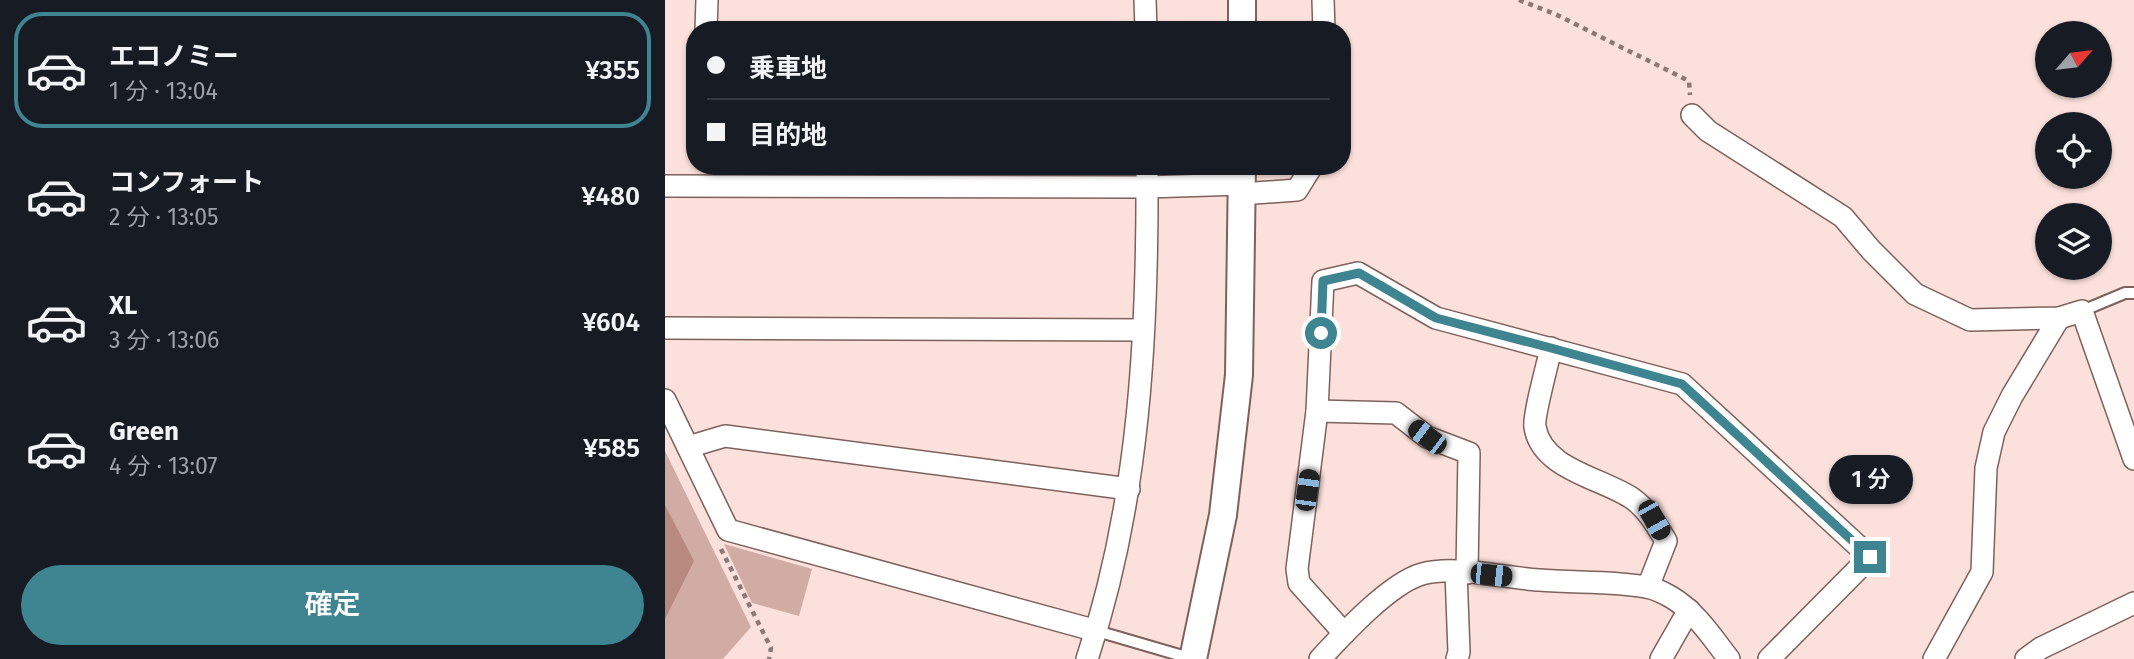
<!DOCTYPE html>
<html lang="ja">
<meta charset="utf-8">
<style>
body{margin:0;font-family:"Fira Sans","Noto Sans JP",sans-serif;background:#20242c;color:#f1f3f6;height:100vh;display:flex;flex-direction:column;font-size:26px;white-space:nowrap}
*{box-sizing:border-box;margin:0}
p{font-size:23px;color:#9ea1a6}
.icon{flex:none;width:38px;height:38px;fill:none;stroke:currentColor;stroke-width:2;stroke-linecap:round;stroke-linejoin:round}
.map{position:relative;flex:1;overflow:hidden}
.details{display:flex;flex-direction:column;background:#171b24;width:665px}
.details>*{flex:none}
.hud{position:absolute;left:21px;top:21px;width:665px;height:154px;border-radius:28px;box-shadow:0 2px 5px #0004;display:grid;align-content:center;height:154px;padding:0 21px;background:#171b24}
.needle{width:46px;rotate:62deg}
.controls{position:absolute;left:1370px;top:21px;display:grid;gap:14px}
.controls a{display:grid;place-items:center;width:77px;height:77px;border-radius:50%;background:#171b24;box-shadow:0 2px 5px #0004;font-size:35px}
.end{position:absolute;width:32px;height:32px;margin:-16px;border:9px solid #3f8491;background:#fff;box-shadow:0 0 0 4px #fff}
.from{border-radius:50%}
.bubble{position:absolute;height:49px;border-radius:24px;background:#171b24;box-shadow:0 2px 5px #0004;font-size:23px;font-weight:600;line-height:49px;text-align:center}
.car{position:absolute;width:21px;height:42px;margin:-21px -10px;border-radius:9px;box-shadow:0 0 5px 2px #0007;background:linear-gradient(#222 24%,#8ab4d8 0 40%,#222 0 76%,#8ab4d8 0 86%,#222 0)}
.hud b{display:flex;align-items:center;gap:24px;height:66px;font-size:26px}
.hud b+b{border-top:2px solid #363941}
.hud i{width:18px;height:18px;background:#f1f3f6}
ul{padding:12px 0 0;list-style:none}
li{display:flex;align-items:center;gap:21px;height:116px;margin:0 14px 10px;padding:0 7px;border:4px solid transparent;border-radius:28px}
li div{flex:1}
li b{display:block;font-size:26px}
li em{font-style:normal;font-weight:600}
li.active{border-color:#3f8491}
li>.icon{width:63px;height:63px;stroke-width:1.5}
.action{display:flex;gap:14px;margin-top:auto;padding:14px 21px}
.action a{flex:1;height:80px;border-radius:42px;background:#3f8491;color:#fff;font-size:28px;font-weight:600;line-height:80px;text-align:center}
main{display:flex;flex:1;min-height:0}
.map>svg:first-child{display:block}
.green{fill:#d1aca4}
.water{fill:#b8897f}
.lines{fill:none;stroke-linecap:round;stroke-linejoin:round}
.service-casing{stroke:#7e615b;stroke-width:14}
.minor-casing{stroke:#7e615b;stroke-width:24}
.tertiary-casing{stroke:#7e615b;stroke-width:30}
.path{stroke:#8c7975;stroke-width:4.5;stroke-dasharray:5 5;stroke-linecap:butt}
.service{stroke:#fff;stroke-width:10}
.minor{stroke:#fff;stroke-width:21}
.tertiary{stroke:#fff;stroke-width:26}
.route{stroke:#3f8491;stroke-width:9}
</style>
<main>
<section class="details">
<ul>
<li class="active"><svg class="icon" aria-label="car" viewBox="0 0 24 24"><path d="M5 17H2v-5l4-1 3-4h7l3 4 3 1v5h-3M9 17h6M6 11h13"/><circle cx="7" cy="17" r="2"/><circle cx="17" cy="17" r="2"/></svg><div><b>エコノミー</b><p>1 分 · 13:04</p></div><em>¥355</em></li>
<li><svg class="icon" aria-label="car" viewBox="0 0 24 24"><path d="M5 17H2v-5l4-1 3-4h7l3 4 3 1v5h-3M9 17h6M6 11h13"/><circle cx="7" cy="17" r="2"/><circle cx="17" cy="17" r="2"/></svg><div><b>コンフォート</b><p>2 分 · 13:05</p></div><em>¥480</em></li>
<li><svg class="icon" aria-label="car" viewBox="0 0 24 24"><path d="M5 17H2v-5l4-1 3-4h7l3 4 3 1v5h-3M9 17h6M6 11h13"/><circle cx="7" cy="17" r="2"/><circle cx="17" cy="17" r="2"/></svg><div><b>XL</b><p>3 分 · 13:06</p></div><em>¥604</em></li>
<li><svg class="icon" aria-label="car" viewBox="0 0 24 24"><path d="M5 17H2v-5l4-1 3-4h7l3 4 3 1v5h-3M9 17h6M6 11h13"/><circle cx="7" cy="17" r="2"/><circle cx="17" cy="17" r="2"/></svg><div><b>Green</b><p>4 分 · 13:07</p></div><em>¥585</em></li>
</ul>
<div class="action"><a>確定</a></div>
</section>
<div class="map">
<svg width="1469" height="659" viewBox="0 0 1469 659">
<rect width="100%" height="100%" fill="#fbe0db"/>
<!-- green -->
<g class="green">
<polygon points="0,451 86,627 58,659 0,659"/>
<polygon points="59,544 147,569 134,616 87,603"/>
</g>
<!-- water -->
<polygon class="water" points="0,505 29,561 0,619"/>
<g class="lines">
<defs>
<g id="service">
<polyline points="1417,311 1460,293 1469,293"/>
<polyline points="432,631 528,659"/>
</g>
<g id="minor">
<polyline points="480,0 481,30"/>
<polyline points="658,0 659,30"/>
<polyline points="41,30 42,0"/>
<polyline points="1027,115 1043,131 1178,217 1206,250 1250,294 1305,320 1394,318 1417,311 1469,459"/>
<polyline points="0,186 482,187 577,184"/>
<polyline points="576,194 632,190 647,166"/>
<polyline points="0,328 478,330"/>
<path d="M886,348C883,363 868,416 870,427C877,470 938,478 968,499C983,510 992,526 1001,541L983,587"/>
<polyline points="0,400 63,530 432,631"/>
<polyline points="652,411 731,413 762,437 804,453 802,573"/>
<polyline points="23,447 60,436 464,489"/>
<polyline points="791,572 794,652 792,659"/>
<polyline points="679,633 634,583 632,569 652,411 658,281 693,273 771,318 1017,384 1205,557 1104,659"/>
<path d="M422,659C475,501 483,331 482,166"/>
<path d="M655,659C678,634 725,583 757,574C791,565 840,578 874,580C908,583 949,581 981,587C989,588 999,593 1006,597C1030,611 1047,637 1064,659"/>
<polyline points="996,659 1024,610"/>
<polyline points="1269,659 1317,572 1321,468 1329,432 1347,396 1394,318"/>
<polyline points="1361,659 1376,648 1469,603"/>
</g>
<g id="tertiary">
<polyline points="577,0 577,30"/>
<polyline points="528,659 558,515 574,375 577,166"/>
</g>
</defs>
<!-- service casing -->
<use href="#service" class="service-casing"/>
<!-- minor casing -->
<use href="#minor" class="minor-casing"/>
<!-- tertiary casing -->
<use href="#tertiary" class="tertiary-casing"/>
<!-- path -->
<g class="path">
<polyline points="854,0 890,14 1024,81 1025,95"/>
<polyline points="56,549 106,648 104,659"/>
</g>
<!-- service -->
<use href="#service" class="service"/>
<!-- minor -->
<use href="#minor" class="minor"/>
<!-- tertiary -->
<use href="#tertiary" class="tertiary"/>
</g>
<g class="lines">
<!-- route -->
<polyline class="route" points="656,333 658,281 694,273 771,318 886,348 1017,384 1205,557"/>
</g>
</svg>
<div class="controls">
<a><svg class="needle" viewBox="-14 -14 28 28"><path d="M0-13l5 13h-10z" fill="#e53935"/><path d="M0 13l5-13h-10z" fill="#9ea1a6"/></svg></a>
<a><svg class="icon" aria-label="locate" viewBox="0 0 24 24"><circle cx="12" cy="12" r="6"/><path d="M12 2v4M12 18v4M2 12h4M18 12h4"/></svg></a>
<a><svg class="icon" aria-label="layers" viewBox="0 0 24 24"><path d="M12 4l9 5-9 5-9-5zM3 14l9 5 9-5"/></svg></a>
</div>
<i class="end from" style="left:656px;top:333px"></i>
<i class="end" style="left:1205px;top:557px"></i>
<div class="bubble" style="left:1164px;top:455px;width:84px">1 分</div>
<i class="car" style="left:762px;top:437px;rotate:307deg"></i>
<i class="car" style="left:642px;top:490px;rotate:8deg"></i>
<i class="car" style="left:989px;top:520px;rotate:151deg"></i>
<i class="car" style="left:826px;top:575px;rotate:96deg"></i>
<div class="hud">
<b><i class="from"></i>乗車地</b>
<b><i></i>目的地</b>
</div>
</div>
</main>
